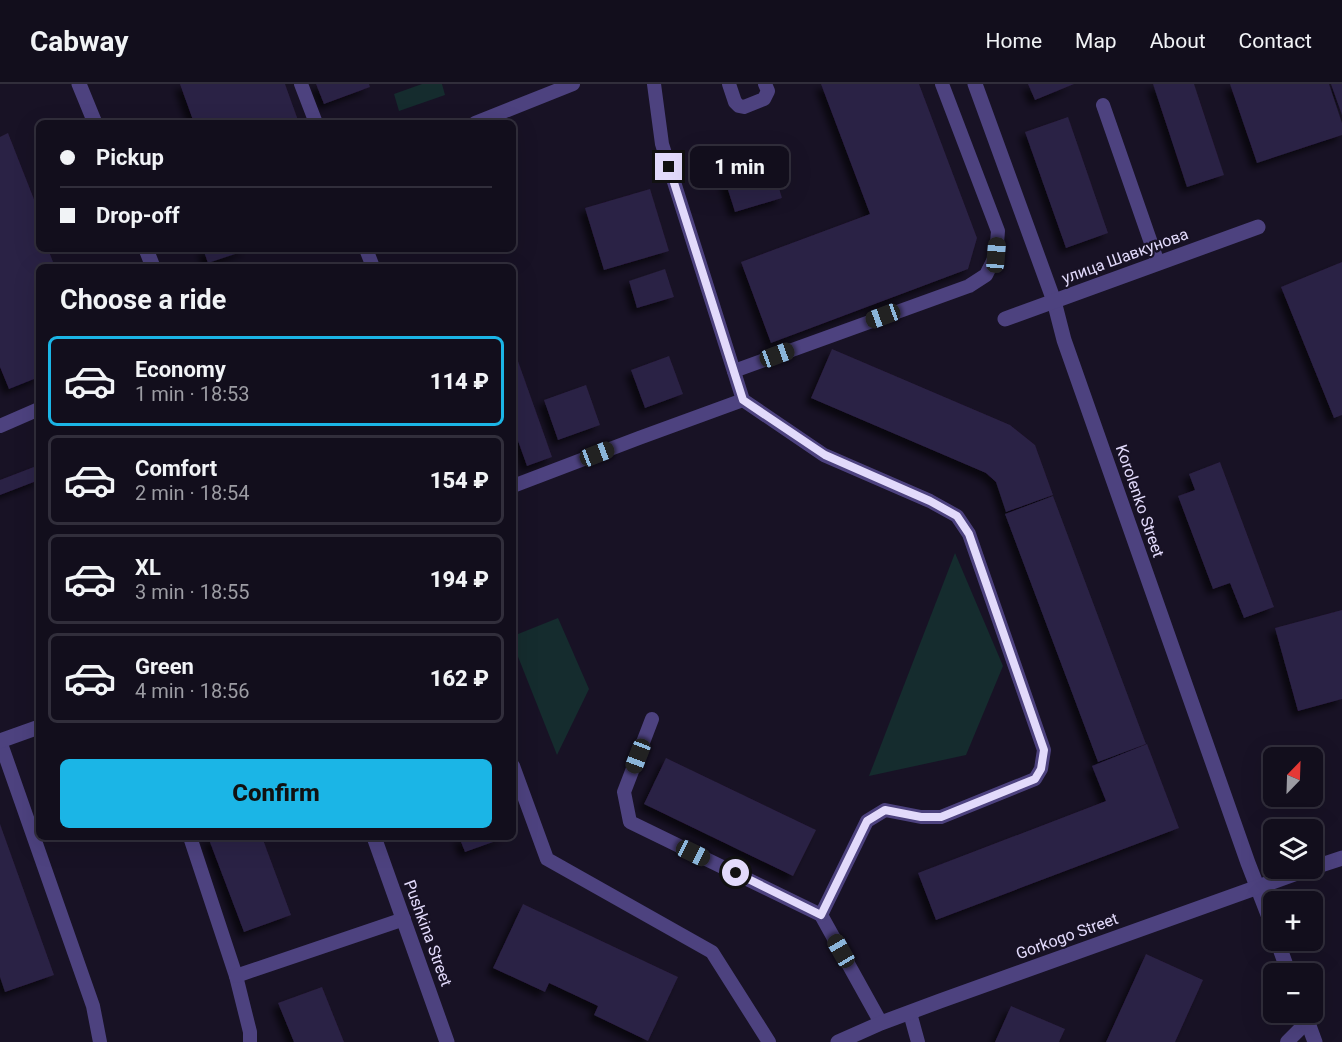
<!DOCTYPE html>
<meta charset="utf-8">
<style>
body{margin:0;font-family:Roboto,sans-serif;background:#1f1c29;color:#f1f3f6;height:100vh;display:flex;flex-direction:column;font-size:22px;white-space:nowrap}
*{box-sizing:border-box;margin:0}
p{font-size:20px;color:#9c9ca3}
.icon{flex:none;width:33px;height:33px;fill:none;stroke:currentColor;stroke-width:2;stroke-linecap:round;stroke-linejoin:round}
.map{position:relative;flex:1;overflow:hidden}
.details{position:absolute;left:36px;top:180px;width:480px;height:576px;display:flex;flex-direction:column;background:#120e1c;border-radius:9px;box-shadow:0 6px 24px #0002,0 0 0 2px #312e3b}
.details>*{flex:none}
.hud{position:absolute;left:36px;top:36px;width:480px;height:132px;border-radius:9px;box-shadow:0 6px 24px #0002,0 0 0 2px #312e3b;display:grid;align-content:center;height:132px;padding:0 24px;background:#120e1c}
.needle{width:39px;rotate:23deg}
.tools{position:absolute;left:1263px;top:663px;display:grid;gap:12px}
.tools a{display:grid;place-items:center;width:60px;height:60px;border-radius:9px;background:#120e1c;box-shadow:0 6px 24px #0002,0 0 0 2px #312e3b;font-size:30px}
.end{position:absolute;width:27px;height:27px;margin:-14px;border:8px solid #e2dafb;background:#111;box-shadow:0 0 0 3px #111}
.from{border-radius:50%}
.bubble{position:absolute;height:42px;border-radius:9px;background:#120e1c;box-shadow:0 6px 24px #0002,0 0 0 2px #312e3b;font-size:20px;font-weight:800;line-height:42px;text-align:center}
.car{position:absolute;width:18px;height:36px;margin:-18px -9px;border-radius:8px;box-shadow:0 0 4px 2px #0007;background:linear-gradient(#222 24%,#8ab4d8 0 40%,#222 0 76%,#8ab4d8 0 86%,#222 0)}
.hud b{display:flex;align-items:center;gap:21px;height:57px;font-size:22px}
.hud b+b{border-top:2px solid #312e3b}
.hud i{width:15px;height:15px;background:#f1f3f6}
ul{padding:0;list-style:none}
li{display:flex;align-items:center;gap:18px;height:90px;margin:0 12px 9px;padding:0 12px;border:3px solid #312e3b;border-radius:9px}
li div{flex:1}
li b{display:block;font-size:22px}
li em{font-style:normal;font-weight:800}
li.selected{border-color:#1bb5e6}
li>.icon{width:54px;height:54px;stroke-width:1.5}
h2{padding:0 24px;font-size:27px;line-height:72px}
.primary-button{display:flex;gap:12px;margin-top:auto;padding:12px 24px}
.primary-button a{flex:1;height:69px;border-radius:9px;background:#1bb5e6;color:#111;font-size:24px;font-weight:800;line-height:69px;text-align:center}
header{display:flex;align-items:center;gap:36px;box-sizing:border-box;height:84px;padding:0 30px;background:#120e1c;border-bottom:2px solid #312e3b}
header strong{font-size:28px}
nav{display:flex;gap:33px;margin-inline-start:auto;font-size:21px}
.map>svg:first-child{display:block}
.green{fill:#152c2e}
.building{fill:#2c2044;filter:url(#shadow)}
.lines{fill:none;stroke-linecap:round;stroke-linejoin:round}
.service{stroke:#4d427f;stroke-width:14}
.minor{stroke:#4d427f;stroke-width:15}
.route{stroke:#e2dafb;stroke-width:8}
.labels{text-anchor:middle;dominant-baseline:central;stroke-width:4.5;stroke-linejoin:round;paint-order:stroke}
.street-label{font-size:16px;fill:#e2dafb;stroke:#181225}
</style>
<header>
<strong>Cabway</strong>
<nav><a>Home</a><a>Map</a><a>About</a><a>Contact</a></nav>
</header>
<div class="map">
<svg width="1342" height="958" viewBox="0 0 1342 958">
<defs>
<filter id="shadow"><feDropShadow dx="-5.5" dy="5.5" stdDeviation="3" flood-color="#0009"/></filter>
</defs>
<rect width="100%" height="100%" fill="#181225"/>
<!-- green -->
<g class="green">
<polygon points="422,0 442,0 445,11 399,27 394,10"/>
<polygon points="955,469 1003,582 966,671 869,692"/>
<polygon points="558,534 589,605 557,671 513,560 513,552"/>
</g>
<!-- building -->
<g class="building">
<polygon points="180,0 285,0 299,39 194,39"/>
<polygon points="316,0 369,0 370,3 324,20"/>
<polygon points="821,0 919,0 977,154 968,185 771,259 741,178 870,130"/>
<polygon points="1028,0 1074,0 1035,16"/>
<polygon points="1153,0 1194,0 1224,91 1187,103"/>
<polygon points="1230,0 1329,0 1342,39 1342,51 1257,79"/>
<polygon points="1331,0 1342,0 1342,31"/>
<polygon points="1068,33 1108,149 1066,164 1025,48"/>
<polygon points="8,49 39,128 39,165 48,165 55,183 39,183 39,293 9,305 0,283 0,53"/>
<polygon points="770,75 782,114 735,128 723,90"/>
<polygon points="650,105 669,167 604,186 585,124"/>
<polygon points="203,165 250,165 208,179"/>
<polygon points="1342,178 1342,331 1334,334 1281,203"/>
<polygon points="665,185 674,213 637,224 629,197"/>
<polygon points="513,263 552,373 527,382 513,343"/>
<polygon points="832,265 1010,341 1035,361 1053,411 1006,428 996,398 986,389 811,314"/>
<polygon points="669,272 683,310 645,324 631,286"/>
<polygon points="586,301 600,341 558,356 544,316"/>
<polygon points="1220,378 1274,523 1244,534 1230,499 1213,505 1178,412 1195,406 1189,390"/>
<polygon points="39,381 39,396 0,411 0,396"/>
<polygon points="1053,412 1146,660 1098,678 1005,430"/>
<polygon points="1342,526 1342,615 1298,627 1275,544"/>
<polygon points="1147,660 1179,744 936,836 918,789 1106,717 1092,682"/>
<polygon points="666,674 816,746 793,792 644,720"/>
<polygon points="0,740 54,891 5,908 0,893"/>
<polygon points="208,753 262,753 291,831 244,848"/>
<polygon points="459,753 507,753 465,768"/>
<polygon points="523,820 678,893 648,957 594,931 598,922 549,899 545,908 493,884"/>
<polygon points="1146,870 1203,896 1175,958 1106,958"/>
<polygon points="322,903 344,958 294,958 278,919"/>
<polygon points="1011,922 1065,945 1059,958 995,958"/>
</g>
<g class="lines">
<!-- service -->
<g class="service">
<polyline points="301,0 316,39"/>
<polyline points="654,0 662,60 743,316 824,371 930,417 957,432 969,450 1044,666 1041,685 1035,695 941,733 921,733 885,726 867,737 821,831 881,939"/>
<polyline points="729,0 735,18 739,22 744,23 764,15 768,7 765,0"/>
<polyline points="1103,21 1158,179"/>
<polyline points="475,39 573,0"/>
<polyline points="366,165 373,183"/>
<polyline points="734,287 969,202 986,191 996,171 998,147 942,0"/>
<polyline points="0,342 39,325"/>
<polyline points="513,402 639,354 743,316"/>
<polyline points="652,635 624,708 630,738 821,831"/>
<polyline points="0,657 93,922 100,958"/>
<polyline points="513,682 547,775 712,868 769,958"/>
<polyline points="190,753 236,892 250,948 250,958"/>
<polyline points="236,892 404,835"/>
<polyline points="910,929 918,958"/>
<polyline points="1287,958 1307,938"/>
</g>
<!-- minor -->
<g class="minor">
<polyline points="79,0 95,39"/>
<polyline points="975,0 1054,217 1064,256 1248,779 1274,846"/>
<polyline points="146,165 153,183"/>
<polyline points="1005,235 1258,143"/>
<polyline points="0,657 39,643"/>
<polyline points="374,753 447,958"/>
<polyline points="1312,784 1342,774"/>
<polyline points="1277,856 1289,890"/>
<polyline points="1304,928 1315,958"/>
<polyline points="838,958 881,939 940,917 1311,784"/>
</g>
</g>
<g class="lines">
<!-- route -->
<polyline class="route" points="669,83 743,316 825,371 930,417 957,432 969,450 1044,666 1041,685 1035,695 941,733 921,733 885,726 867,737 821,831 736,789"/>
</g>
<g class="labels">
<!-- street labels -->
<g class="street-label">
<text transform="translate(1125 172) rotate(-20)">улица Шавкунова</text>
<text transform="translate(1140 417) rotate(71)">Korolenko Street</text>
<text transform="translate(428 849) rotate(70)">Pushkina Street</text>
<text transform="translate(1067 852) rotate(-20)">Gorkogo Street</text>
</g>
</g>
</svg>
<div class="tools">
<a><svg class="needle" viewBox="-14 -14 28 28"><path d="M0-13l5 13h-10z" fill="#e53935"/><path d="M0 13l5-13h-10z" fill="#9c9ca3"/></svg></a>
<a><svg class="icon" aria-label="layers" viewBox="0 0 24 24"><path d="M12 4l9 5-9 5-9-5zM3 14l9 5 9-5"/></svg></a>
<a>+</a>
<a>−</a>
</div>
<i class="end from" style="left:736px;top:789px"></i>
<i class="end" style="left:669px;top:83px"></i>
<div class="bubble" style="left:690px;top:62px;width:99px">1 min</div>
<i class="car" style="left:996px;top:171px;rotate:5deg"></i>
<i class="car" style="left:883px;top:232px;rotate:250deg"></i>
<i class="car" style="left:777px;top:271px;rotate:70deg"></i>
<i class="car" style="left:597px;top:370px;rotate:69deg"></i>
<i class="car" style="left:638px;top:672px;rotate:201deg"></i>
<i class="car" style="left:693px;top:769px;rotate:116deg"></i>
<i class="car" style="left:841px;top:867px;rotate:330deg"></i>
<div class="hud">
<b><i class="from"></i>Pickup</b>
<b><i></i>Drop-off</b>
</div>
<section class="details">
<h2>Choose a ride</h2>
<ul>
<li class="selected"><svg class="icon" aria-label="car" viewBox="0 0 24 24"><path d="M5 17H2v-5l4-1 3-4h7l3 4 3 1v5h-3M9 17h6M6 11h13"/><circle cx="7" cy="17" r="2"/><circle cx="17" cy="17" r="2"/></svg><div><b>Economy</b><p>1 min · 18:53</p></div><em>114 ₽</em></li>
<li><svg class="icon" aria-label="car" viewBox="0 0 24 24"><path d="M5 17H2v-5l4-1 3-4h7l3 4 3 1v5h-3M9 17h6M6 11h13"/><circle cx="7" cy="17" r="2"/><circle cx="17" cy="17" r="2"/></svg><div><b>Comfort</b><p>2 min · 18:54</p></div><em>154 ₽</em></li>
<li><svg class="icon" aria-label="car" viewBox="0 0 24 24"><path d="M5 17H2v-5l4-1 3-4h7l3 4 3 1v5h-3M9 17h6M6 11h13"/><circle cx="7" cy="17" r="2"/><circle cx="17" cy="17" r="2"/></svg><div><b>XL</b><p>3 min · 18:55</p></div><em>194 ₽</em></li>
<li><svg class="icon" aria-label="car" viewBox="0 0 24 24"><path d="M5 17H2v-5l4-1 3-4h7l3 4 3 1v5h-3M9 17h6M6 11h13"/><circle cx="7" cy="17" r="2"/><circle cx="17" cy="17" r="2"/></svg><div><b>Green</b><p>4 min · 18:56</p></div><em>162 ₽</em></li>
</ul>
<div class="primary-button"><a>Confirm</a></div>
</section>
</div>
